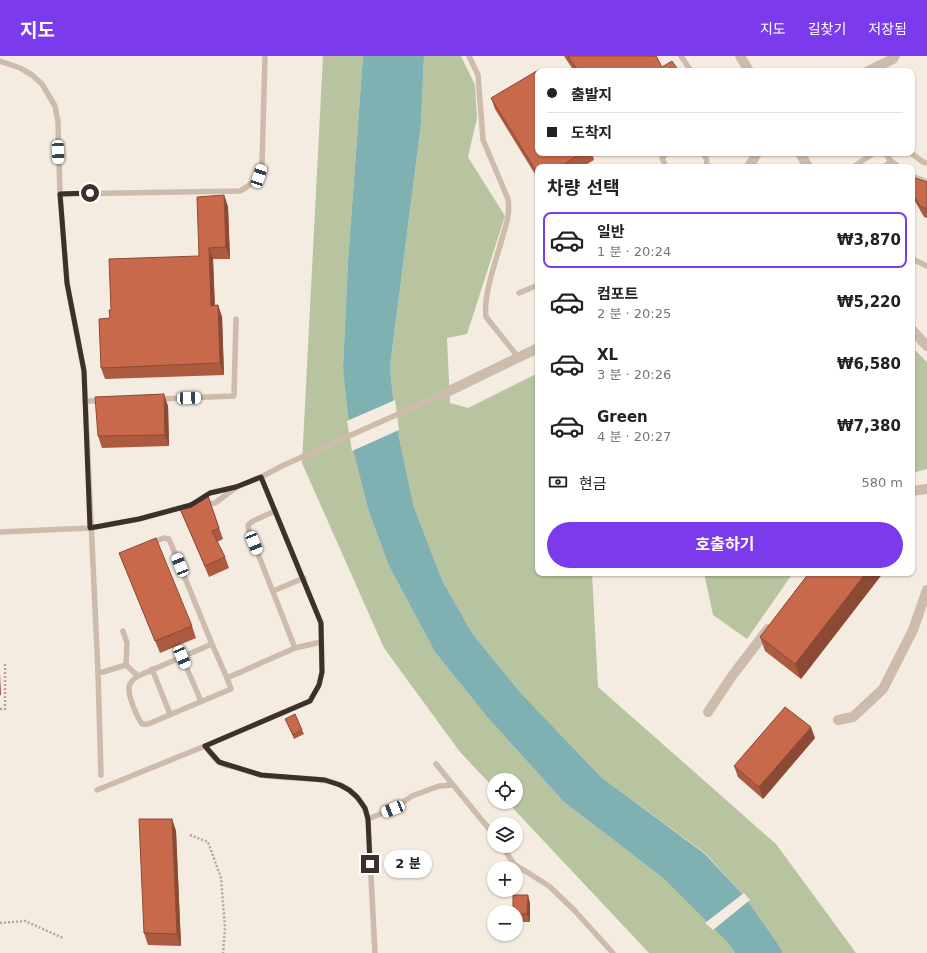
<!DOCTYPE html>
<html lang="ko">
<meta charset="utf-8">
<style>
body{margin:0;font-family:"DejaVu Sans","Noto Sans KR",sans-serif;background:#f2f2f2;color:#222;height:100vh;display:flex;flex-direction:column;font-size:15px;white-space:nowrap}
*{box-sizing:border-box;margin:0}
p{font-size:13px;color:#767676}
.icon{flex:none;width:22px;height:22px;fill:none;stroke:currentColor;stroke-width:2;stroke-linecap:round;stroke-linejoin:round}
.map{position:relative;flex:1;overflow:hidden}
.details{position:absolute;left:535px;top:108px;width:380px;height:412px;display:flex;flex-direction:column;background:#fff;border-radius:8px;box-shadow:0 1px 3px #0004}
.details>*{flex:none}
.guide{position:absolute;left:535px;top:12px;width:380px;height:88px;border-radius:8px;box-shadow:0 1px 3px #0004;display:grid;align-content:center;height:88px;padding:0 12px;background:#fff}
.controls{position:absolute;left:487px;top:717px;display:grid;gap:8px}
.controls a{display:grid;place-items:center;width:36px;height:36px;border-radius:50%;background:#fff;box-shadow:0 1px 3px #0004;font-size:20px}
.end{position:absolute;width:18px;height:18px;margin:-9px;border:5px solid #3b302b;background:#fff;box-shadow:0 0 0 2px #fff}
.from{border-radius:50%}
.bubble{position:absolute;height:28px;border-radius:14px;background:#fff;box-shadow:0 1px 3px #0004;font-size:13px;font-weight:700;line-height:28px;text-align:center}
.car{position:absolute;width:12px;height:24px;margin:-12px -6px;border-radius:5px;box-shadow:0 0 3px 1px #0007;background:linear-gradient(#fff 24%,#345 0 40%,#fff 0 76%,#345 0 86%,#fff 0)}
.guide b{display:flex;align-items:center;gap:14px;height:38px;font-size:15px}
.guide b+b{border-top:1px solid #e0e0e0}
.guide i{width:10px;height:10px;background:#222}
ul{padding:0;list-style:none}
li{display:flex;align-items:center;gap:12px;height:56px;margin:0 8px 6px;padding:0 4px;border:2px solid transparent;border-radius:8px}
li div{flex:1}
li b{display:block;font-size:15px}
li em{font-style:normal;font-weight:700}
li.selected{border-color:#7c3aed}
li>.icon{width:36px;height:36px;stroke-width:1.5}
h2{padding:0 12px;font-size:18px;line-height:48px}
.pay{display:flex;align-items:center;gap:10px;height:44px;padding:0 12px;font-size:15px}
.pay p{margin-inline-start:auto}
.cta{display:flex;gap:8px;margin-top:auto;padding:8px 12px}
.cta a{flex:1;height:46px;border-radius:24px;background:#7c3aed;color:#fff;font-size:16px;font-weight:700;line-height:46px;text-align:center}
header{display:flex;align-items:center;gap:24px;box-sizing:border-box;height:56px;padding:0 20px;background:#7c3aed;color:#fff}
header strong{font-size:19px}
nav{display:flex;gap:22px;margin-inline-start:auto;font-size:14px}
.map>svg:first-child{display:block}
.green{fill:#b8c4a0}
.water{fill:#7fb0b2}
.pier{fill:#f4ebe1}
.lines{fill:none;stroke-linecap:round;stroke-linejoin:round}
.path{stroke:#b9a596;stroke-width:2.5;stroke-dasharray:2 2;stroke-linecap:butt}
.lane{stroke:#cdbbac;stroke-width:5.5}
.street{stroke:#cdbbac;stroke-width:10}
.wall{fill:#ac5a40}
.shaded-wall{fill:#8c4a34}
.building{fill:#c8694b;stroke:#8c4a34}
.route{stroke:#3b302b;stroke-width:5}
</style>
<header>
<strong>지도</strong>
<nav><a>지도</a><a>길찾기</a><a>저장됨</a></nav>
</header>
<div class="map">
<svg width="927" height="897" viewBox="0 0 927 897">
<rect width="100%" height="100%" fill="#f4ebe1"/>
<!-- green -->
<g class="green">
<polygon points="323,0 363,0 348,205 343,312 369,456 389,510 435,596 488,662 564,746 663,822 728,887 735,897 649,897 507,746 516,746 516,724 494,724 494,732 460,696 384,592 302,407"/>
<polygon points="424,0 461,0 475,29 477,62 468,101 505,160 467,278 447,282 450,347 468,352 538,317 538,517 592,517 598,631 776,788 856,897 783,897 778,888 745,841 706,798 601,721 519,635 472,577 442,524 414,451 395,363 390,311 421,68"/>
<polygon points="912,291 927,306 927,413 912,417"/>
<polygon points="704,517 793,517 747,583 713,559"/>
</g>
<!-- water -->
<polygon class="water" points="363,0 424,0 421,68 390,311 395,363 414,451 442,524 472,577 519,635 601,721 705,798 745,841 778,888 783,897 735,897 728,887 663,822 564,746 488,662 435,596 389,510 369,456 351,385 343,312 348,205"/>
<!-- pier -->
<g class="pier">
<polygon points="395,344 399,374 352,395 347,365"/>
<polygon points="744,837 750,844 713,874 705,867"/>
</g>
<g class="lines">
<!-- path -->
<g class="path">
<polyline points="0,653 5,653 5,608"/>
<polyline points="190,779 208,786 221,822 225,872 223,897"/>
<polyline points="0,867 25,865 63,882"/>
</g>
<!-- lane -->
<g class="lane">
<path d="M469,0L478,19L483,84L508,143C510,156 507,167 503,179C497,203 483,237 486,261L519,302"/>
<polyline points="681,0 691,15"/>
<polyline points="0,5 20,12 32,19 42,28 55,50 58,66 60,138 67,227 84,315 98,616 101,719"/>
<path d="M703,97C706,102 709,106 705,111"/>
<polyline points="885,97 891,105 899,111"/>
<polyline points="911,97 923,106 927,107"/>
<polyline points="666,111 662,102 667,97"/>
<polyline points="853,111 874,97"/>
<polyline points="884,111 891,105"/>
<polyline points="912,120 927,126"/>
<path d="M60,138L240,135C254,127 257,124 262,109L265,0"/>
<polyline points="912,203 927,210"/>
<polyline points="519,237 538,229"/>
<polyline points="159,343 234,340 236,263"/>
<polyline points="85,345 103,345"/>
<polyline points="203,448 215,447 234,433"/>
<polyline points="275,455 253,465 248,469 249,475 295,592"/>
<polyline points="0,476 90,472 139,463 191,449 210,437 237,431 261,421 284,409 443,338"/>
<polyline points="150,487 164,482 169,483 212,588 227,622 295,592 321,586"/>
<polyline points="273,535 304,522"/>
<polyline points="123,575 127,587 126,609"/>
<path d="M212,588L138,620C134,623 129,626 129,632C128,640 137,661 142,668H148L231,633L227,622"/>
<polyline points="182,601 201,645"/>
<polyline points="152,613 170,658"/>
<polyline points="98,616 103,616 126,609 138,620"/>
<path d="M205,690C209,695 214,703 219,706C223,709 230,710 234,711C243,714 252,717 261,719C299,726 356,712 368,763L375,897"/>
<polyline points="436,708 494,779"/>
<polyline points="97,734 205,690 310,645 319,629 322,616 321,567 261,421"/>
<polyline points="368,763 393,753 412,740 439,730 453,729"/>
<polyline points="502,790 514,808 549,830 575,855 613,897"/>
</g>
<!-- street -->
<g class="street">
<polyline points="740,0 749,15"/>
<polyline points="868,15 893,3 895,0"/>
<polyline points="800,97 808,111"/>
<polyline points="750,109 757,97"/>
<polyline points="912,274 927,290"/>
<polyline points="443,338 538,292"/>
<polyline points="912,435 927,433"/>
<polyline points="708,656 732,620 768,573"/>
<polyline points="838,664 853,661 883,633 913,574 927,534"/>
</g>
</g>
<!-- wall -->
<g class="wall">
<polygon points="564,0 656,0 662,11 679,15 574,15"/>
<polygon points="491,42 538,97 592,97 594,104 582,111 538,111 538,123 495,53"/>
<polygon points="912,121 927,126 927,162 924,161 912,140"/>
<polygon points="224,139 228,151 230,203 213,203 215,249 218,249 222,261 224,319 105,323 101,312 111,254 199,200"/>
<polygon points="168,350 169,390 102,392 98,380"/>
<polygon points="208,440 223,483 217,486 225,501 229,512 209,521 185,464 180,453 190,449"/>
<polygon points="119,497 192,570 196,582 160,597"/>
<polygon points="809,517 883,517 801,623 765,595 760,581"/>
<polygon points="287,666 302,674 304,678 294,683"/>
<polygon points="815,682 763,743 738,721 734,710"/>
<polygon points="172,763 176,775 181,890 148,889 144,877"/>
<polygon points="530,847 530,866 516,866 516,856"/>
</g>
<!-- shaded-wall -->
<g class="shaded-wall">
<polygon points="224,139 228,151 230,203 226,191"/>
<polygon points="209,192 213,203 215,261 211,250"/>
<polygon points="218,249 222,261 224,319 220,307"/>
<polygon points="164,338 168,350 169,390 165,379"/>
<polygon points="866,517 883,517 801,623 795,608"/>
<polygon points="0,618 1,640 0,638"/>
<polygon points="811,671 815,682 763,743 759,731"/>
<polygon points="172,763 176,775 181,890 177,878"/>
<polygon points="528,839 530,847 530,866 527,858"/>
</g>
<!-- building -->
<g class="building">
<polygon points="568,0 656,0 662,11 672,5 679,15 578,15"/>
<polygon points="540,13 541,15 538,15 538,97 582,97 559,111 538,111 538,118 491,42"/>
<polygon points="912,121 927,126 927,153 920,150 912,136"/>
<polygon points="224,139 226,191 209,192 211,250 218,249 220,307 101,312 99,263 110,262 109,254 111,254 109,203 199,200 197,141"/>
<polygon points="164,338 165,379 98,380 95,341"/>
<polygon points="208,440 219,472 212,475 225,501 205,510 180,453 191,449 190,447"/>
<polygon points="156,482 192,570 155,585 119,497"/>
<polygon points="809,517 866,517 795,608 760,581"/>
<polygon points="785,651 811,671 759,731 734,710"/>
<polygon points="295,658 302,674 293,679 285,663"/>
<polygon points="139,763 172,763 177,878 144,877"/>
<polygon points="513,839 528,839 527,858 516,858 516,856 513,856"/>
</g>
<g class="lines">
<!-- route -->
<polyline class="route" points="90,137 60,138 67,227 84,315 90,472 139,463 191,449 210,437 236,431 261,421 321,567 322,616 319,629 310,645 205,690 219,706 261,719 325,724 340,729 349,734 357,741 365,752 368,763 370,808"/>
</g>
</svg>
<div class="controls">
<a><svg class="icon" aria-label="locate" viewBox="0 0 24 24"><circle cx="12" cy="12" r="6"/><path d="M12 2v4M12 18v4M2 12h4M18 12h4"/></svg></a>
<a><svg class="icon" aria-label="layers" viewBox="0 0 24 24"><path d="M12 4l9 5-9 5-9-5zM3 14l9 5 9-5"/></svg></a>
<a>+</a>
<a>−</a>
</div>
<i class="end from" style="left:90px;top:137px"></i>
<i class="end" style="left:370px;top:808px"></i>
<div class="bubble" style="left:384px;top:794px;width:48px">2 분</div>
<i class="car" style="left:58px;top:96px;rotate:178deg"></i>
<i class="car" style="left:259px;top:120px;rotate:18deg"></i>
<i class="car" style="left:189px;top:342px;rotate:88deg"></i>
<i class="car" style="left:254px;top:487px;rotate:158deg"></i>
<i class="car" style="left:180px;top:509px;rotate:338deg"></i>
<i class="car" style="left:182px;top:601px;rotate:157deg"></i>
<i class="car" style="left:393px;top:753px;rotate:248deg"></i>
<div class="guide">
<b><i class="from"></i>출발지</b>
<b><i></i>도착지</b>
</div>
<section class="details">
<h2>차량 선택</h2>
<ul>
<li class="selected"><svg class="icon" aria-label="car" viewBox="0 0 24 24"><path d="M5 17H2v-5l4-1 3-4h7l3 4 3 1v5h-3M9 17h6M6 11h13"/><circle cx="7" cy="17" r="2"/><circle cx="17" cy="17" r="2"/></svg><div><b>일반</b><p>1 분 · 20:24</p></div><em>₩3,870</em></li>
<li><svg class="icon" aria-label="car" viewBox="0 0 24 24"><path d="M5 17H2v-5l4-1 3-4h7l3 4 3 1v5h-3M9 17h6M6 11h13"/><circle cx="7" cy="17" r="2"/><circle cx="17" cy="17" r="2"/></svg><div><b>컴포트</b><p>2 분 · 20:25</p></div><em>₩5,220</em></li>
<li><svg class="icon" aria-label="car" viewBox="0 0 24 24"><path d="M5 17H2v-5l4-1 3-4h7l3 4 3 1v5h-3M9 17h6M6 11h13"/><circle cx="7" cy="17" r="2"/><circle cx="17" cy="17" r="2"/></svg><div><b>XL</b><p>3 분 · 20:26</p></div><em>₩6,580</em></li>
<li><svg class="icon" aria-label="car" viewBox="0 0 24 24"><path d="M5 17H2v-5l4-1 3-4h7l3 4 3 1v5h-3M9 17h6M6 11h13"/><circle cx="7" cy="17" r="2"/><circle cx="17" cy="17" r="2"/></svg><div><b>Green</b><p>4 분 · 20:27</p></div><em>₩7,380</em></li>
</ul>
<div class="pay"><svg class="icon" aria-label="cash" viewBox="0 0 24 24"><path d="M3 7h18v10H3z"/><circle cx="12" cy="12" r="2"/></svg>현금<p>580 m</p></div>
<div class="cta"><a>호출하기</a></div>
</section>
</div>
